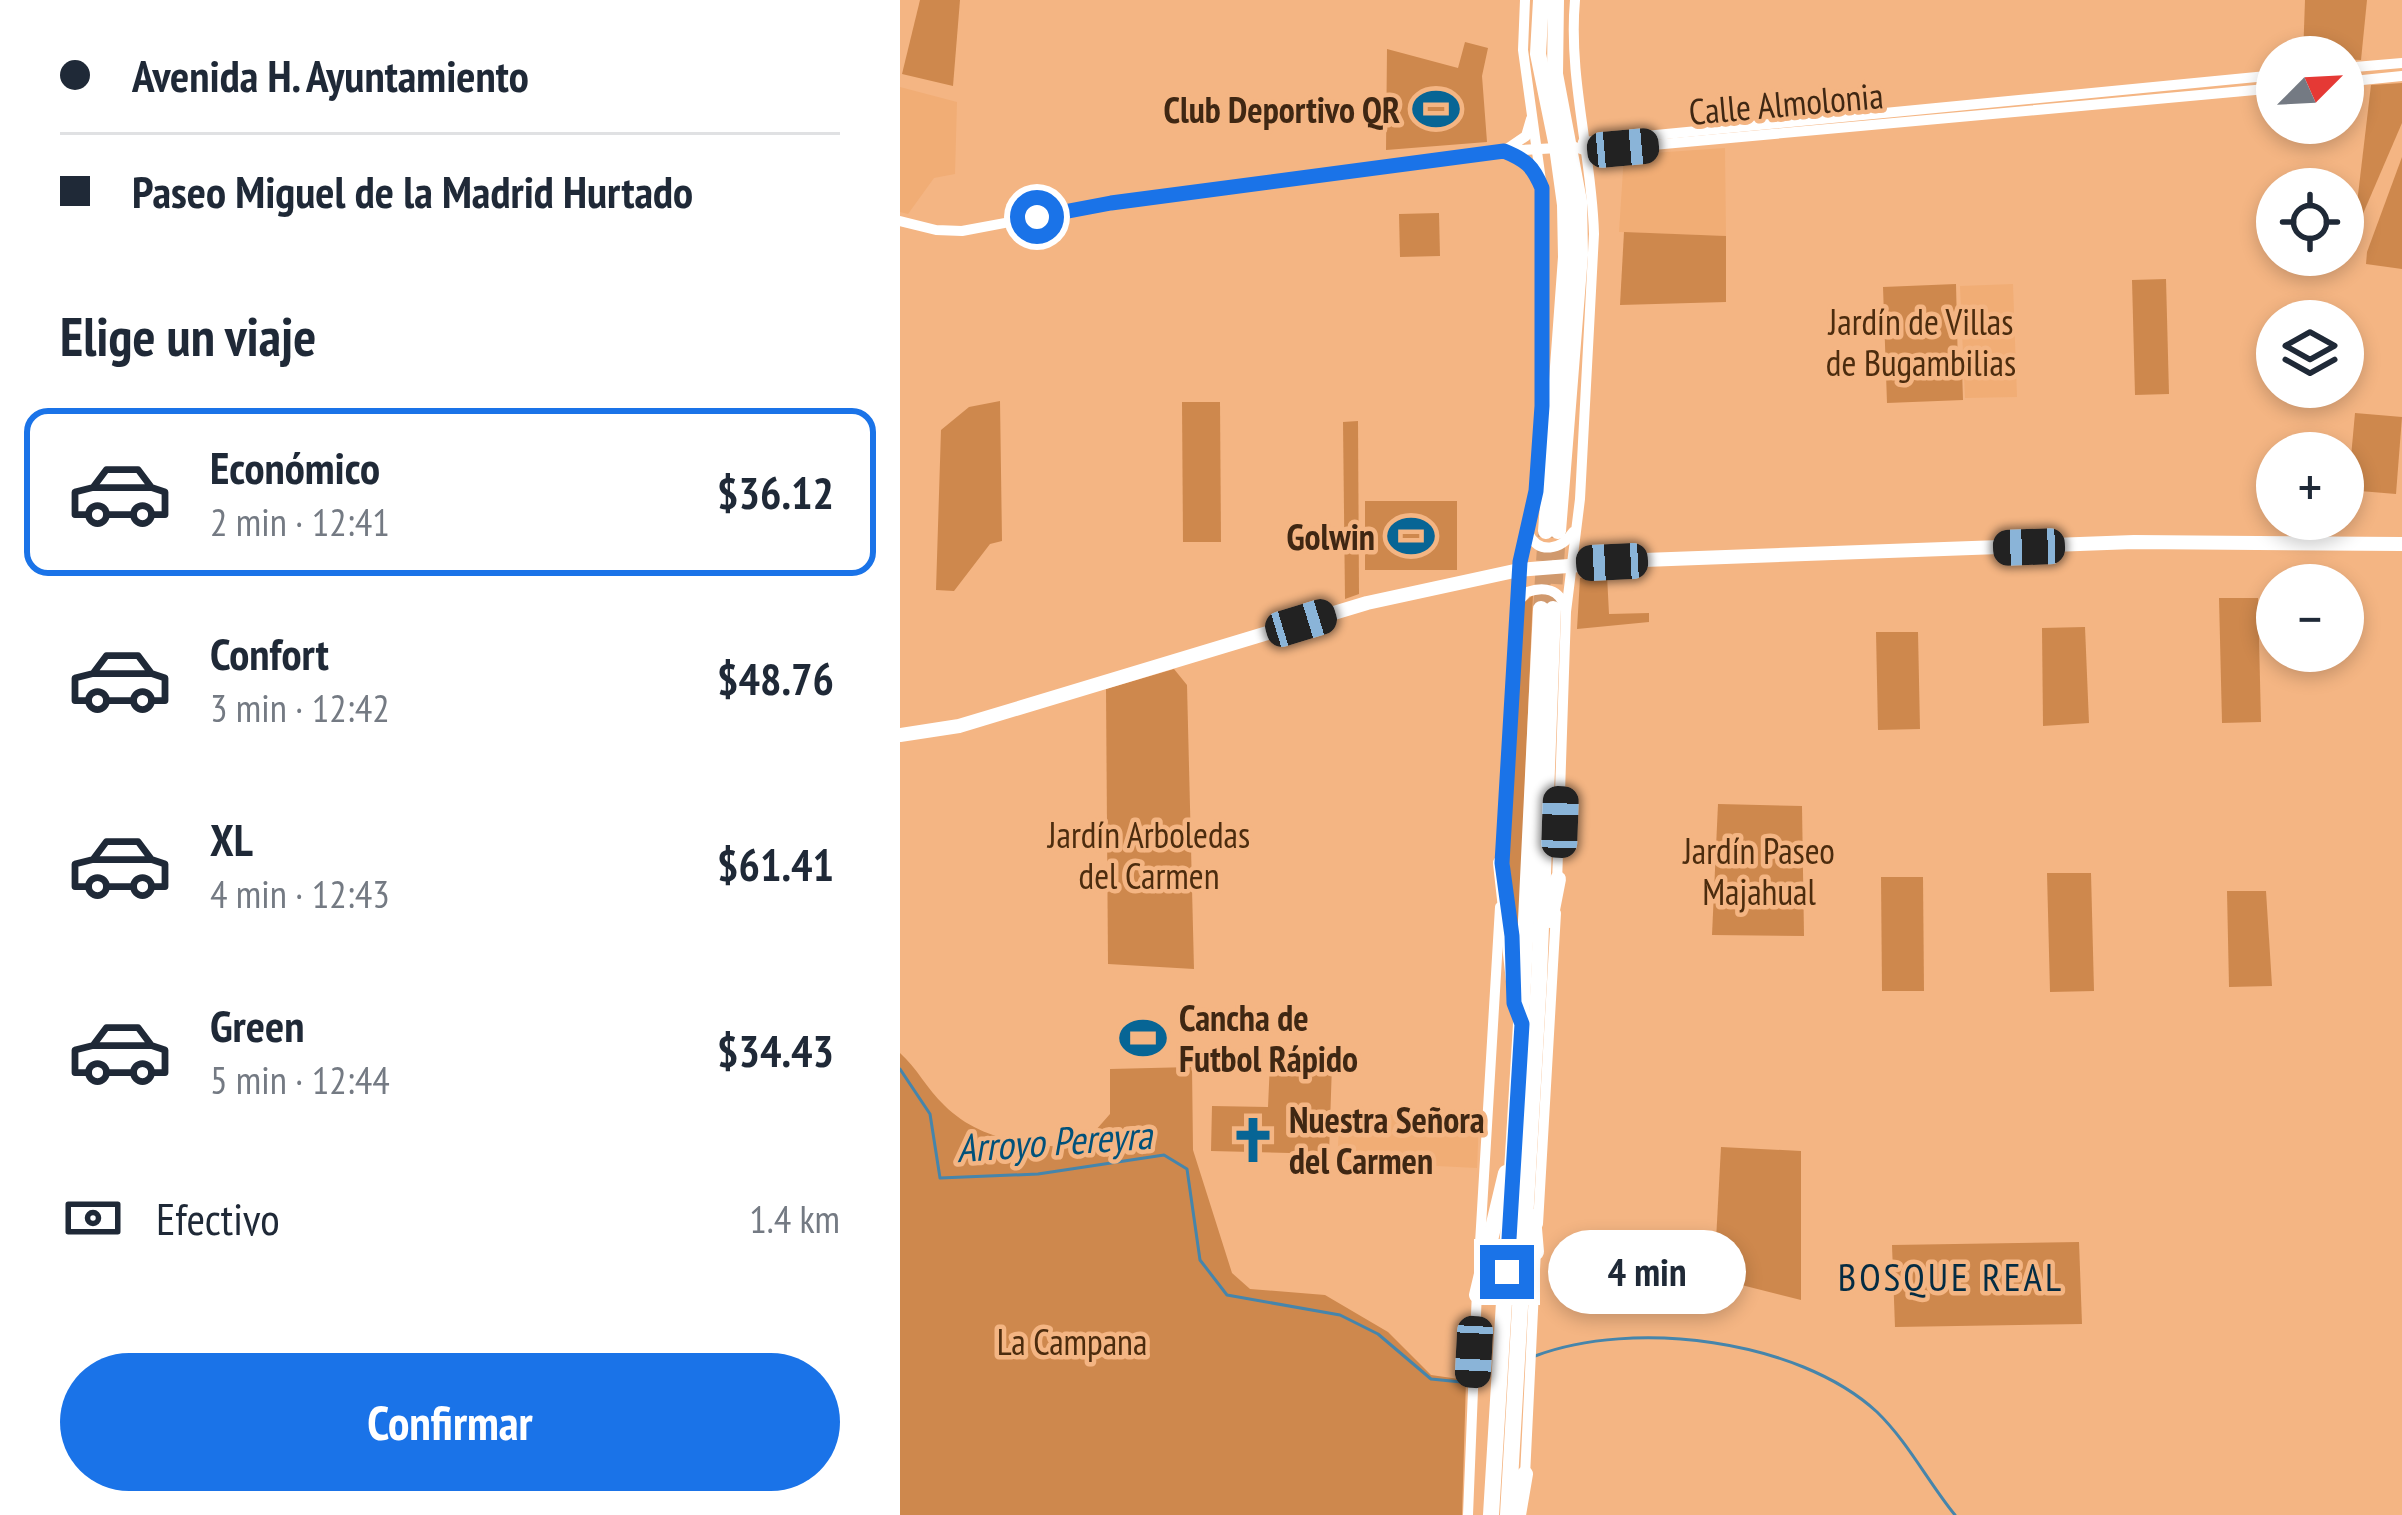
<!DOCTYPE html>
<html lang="es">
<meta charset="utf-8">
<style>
body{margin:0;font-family:"PT Sans Narrow",sans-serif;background:#f2f2f3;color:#1f2937;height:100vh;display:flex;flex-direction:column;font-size:45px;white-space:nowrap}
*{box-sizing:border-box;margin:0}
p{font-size:39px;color:#747a83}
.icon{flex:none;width:66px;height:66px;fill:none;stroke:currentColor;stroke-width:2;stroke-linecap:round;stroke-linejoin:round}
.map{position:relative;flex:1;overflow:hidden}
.details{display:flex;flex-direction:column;background:#fff;width:900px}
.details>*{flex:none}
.hud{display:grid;align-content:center;height:264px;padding:0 60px;background:#fff}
.needle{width:78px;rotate:66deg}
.tools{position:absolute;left:1356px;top:36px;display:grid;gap:24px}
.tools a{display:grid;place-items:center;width:108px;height:108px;border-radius:50%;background:#fff;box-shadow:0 6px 18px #0003;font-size:60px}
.end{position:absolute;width:54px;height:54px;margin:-27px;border:15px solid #1a73e8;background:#fff;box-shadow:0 0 0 6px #fff}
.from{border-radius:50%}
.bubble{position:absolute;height:84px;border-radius:42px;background:#fff;box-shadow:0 6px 18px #0003;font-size:39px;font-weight:600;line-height:84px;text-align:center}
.car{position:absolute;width:36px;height:72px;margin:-36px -18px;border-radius:15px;box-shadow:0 0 9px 3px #0007;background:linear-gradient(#222 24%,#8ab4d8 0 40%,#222 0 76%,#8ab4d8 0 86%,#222 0)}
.hud b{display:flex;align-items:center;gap:42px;height:114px;font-size:45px}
.hud b+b{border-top:3px solid #e0e1e3}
.hud i{width:30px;height:30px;background:#1f2937}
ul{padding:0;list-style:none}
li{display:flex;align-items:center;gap:36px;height:168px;margin:0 24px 18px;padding:0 36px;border:6px solid transparent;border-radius:24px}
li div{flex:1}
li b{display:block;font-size:45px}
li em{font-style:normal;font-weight:600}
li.active{border-color:#1a73e8}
li>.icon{width:108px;height:108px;stroke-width:1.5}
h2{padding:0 60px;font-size:54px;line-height:144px}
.pay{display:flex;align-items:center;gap:30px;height:132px;padding:0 60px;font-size:45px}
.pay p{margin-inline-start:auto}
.primary-button{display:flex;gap:24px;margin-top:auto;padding:24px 60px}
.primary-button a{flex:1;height:138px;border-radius:72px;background:#1a73e8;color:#fff;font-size:48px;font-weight:600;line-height:138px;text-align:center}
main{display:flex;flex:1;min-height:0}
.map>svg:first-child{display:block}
.built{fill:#f1ad75}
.green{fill:#ce884d}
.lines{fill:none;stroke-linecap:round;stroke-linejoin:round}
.stream{stroke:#4685ab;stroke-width:3}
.highway-tunnel{stroke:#d0996d;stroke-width:16;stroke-dasharray:16 8;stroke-linecap:butt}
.minor{stroke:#fff;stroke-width:10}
.major{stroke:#fff;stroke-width:14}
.highway{stroke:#fff;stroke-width:16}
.route{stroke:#1a73e8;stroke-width:15}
.labels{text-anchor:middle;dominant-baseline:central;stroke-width:9;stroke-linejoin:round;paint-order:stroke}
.street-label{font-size:36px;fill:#3f2713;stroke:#f4b583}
.poi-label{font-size:36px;font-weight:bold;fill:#3f2713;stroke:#f4b583;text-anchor:end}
.park-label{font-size:36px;fill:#4c2c0e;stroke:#f4b583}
.water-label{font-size:39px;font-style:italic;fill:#00517a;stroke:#f4b583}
.neighbourhood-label{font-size:39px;letter-spacing:3px;fill:#042c43;stroke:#f4b583}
</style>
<main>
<section class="details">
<div class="hud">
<b><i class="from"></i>Avenida H. Ayuntamiento</b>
<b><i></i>Paseo Miguel de la Madrid Hurtado</b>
</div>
<h2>Elige un viaje</h2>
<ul>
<li class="active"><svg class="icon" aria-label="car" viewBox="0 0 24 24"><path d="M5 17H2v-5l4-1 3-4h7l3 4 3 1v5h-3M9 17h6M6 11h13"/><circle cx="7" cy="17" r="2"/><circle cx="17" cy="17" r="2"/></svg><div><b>Económico</b><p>2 min · 12:41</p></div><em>$36.12</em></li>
<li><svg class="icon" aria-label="car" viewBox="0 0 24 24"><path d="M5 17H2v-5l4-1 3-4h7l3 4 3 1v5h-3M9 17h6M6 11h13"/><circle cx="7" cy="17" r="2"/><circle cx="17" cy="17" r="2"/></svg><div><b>Confort</b><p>3 min · 12:42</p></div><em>$48.76</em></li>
<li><svg class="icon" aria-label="car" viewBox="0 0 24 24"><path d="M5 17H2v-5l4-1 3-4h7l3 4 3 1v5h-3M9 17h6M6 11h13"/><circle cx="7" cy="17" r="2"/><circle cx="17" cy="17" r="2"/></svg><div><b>XL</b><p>4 min · 12:43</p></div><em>$61.41</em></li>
<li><svg class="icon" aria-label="car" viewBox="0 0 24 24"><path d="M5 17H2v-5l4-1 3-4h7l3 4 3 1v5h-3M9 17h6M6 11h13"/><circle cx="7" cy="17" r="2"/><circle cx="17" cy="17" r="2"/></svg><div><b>Green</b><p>5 min · 12:44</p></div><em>$34.43</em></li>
</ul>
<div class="pay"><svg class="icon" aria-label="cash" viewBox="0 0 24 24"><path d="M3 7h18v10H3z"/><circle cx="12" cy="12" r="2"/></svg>Efectivo<p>1.4 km</p></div>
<div class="primary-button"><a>Confirmar</a></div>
</section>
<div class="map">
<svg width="1502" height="1515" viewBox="0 0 1502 1515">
<rect width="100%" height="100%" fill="#f4b583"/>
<!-- built -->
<g class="built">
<polygon points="0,87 57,102 55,174 34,178 8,214 0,212"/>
<polygon points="825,148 826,236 719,232 724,155"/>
<polygon points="1113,284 1117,397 1065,398 1060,286"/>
<polygon points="440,1112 579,1119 577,1168 437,1161"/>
</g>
<!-- green -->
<g class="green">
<polygon points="20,0 60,0 53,86 2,74"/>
<polygon points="1405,0 1467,0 1461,60 1403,57"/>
<polygon points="565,42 588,48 582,76 587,142 486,150 487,49 558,68"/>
<polygon points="1502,83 1502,123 1453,237 1471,85"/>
<polygon points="1502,157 1502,269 1466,264 1467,252"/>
<polygon points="539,213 540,256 500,257 499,214"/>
<polygon points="724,232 826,236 826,302 720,305"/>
<polygon points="1266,279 1269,394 1235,395 1232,280"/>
<polygon points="1056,284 1058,368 1062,369 1063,400 987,403 983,287"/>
<polygon points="100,401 102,541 90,544 54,591 36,590 41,430 69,407"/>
<polygon points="282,402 320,402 321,542 283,542"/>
<polygon points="1455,413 1502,417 1496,494 1448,490"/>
<polygon points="458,421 459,594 445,599 443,422"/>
<rect x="465" y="501" width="92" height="69"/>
<polygon points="707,575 709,614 749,613 749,622 677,629 680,578"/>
<polygon points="633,595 617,971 605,867 620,606"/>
<polygon points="1319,598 1358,598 1361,722 1322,723"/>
<polygon points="1185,627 1189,723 1143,726 1142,628"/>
<polygon points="1018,632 1020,729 978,730 976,632"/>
<polygon points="274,669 287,685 294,969 208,964 206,689"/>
<polygon points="818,804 902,806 904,936 812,935"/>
<polygon points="1147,873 1191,873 1194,991 1150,992"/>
<polygon points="981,877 1023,877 1024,991 982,991"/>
<polygon points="1327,891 1366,891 1372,986 1329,987"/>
<path d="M0,1053C17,1068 27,1089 44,1105C81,1142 130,1145 180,1148L210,1114V1069L292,1067L293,1150L332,1273L350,1289L425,1295L488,1332L531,1375L566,1380L562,1515H0Z"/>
<polygon points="370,1062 432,1064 429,1154 311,1151 312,1106 368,1107"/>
<polygon points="821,1147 901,1151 901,1300 814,1278"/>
<polygon points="1179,1242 1182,1324 995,1327 992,1245"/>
</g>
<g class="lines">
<!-- stream -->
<g class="stream">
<polyline points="0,1069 30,1114 40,1178 138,1174 264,1155 287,1169 300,1260 327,1295 440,1315 478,1334 531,1379 571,1383"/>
<path d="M635,1356C733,1319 898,1339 977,1412C1008,1442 1028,1482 1055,1515"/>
</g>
<!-- highway-tunnel -->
<g class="highway-tunnel">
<polyline points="653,608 658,532"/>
<polyline points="641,609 646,532"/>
</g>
<!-- minor -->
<g class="minor">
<polyline points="1443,68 1502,63"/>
<polyline points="1443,82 1502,76"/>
<polyline points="683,142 1377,75"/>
<polyline points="607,149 626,136 631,119"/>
<polyline points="607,152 628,162 638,177"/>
<polyline points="0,221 36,230 62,231 211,203 459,169 604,151 675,147 687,151 1377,88"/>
<path d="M628,533C639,555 661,550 673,532"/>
<path d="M617,603L627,592C644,586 660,589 665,608"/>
<polyline points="601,865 620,562 636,491 643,373 642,188 623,50 625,0"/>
<path d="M657,883L666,612L680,499L694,234C692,155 668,79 675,0"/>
<polyline points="638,1224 656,913"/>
<polyline points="579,1260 600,907"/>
<polyline points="625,1476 636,1249"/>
<polyline points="568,1515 577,1290"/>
</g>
<!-- major -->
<polyline class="major" points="0,735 59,726 467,603 619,570 744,560 1234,542 1502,544"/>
<!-- highway -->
<g class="highway">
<polyline points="641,0 638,54 657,147 665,205 666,257 646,531"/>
<polyline points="656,0 655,74 679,201 680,255 658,531"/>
<polyline points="601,863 614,981"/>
<polyline points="650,920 658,879"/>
<polyline points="633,1217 636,1252"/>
<polyline points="577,1295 606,1173"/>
<polyline points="591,1515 621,1024 641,609"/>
<polyline points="608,1515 639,979 653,609"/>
<polyline points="618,1515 625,1474"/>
</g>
</g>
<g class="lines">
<!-- route -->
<path class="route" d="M137,217L211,203L604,151C626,160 633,166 642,188V406L636,491L620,562L602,863L612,936L614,1003L622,1024L607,1272"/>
</g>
<!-- icons -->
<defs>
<symbol id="stadium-bare" viewBox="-9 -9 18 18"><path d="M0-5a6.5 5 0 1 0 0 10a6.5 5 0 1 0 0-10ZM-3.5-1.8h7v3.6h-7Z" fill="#076595" stroke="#f4b583" stroke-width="2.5" paint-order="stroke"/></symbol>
<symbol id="church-bare" viewBox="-9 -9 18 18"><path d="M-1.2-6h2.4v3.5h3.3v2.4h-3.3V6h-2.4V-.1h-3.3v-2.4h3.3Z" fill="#076595" stroke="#f4b583" stroke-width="2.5" paint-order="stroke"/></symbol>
</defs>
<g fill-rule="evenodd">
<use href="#stadium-bare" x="503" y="76" width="66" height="66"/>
<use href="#stadium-bare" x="478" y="503" width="66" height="66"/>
<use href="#stadium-bare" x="210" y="1005" width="66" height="66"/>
<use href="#church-bare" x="320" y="1107" width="66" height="66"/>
</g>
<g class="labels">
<!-- street labels -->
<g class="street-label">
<text transform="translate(886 103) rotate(-5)">Calle Almolonia</text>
</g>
<!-- poi labels -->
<g class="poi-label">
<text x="500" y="109">Club Deportivo QR</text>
<text x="475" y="536">Golwin</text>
<text x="279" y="1017" text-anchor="start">Cancha de<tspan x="279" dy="41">Futbol Rápido</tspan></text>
<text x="389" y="1119" text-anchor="start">Nuestra Señora<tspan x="389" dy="41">del Carmen</tspan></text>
</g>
<!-- park labels -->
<g class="park-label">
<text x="1021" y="321">Jardín de Villas<tspan x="1021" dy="41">de Bugambilias</tspan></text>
<text x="249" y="834">Jardín Arboledas<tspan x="249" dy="41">del Carmen</tspan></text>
<text x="859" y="850">Jardín Paseo<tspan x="859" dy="41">Majahual</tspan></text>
<text x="172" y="1341">La Campana</text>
</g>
<!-- water labels -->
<g class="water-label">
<text transform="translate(154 1141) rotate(-4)">Arroyo Pereyra</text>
</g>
<!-- neighbourhood labels -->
<g class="neighbourhood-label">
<text x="1051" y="1276">BOSQUE REAL</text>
</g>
</g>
</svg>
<div class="tools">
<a><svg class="needle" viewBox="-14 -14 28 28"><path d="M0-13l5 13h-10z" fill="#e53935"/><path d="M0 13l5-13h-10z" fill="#747a83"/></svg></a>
<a><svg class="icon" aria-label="locate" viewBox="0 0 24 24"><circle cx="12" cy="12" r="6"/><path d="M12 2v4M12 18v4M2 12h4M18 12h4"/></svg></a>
<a><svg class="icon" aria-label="layers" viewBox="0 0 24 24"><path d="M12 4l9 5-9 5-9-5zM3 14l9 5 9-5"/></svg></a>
<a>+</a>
<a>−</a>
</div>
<i class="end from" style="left:137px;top:217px"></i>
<i class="end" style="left:607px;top:1272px"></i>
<div class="bubble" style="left:648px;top:1230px;width:198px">4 min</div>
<i class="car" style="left:723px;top:148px;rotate:85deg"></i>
<i class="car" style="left:1129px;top:547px;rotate:268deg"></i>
<i class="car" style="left:712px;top:562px;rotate:267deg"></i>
<i class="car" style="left:401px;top:623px;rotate:73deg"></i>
<i class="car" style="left:660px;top:822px;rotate:2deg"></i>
<i class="car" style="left:574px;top:1352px;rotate:183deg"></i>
</div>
</main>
